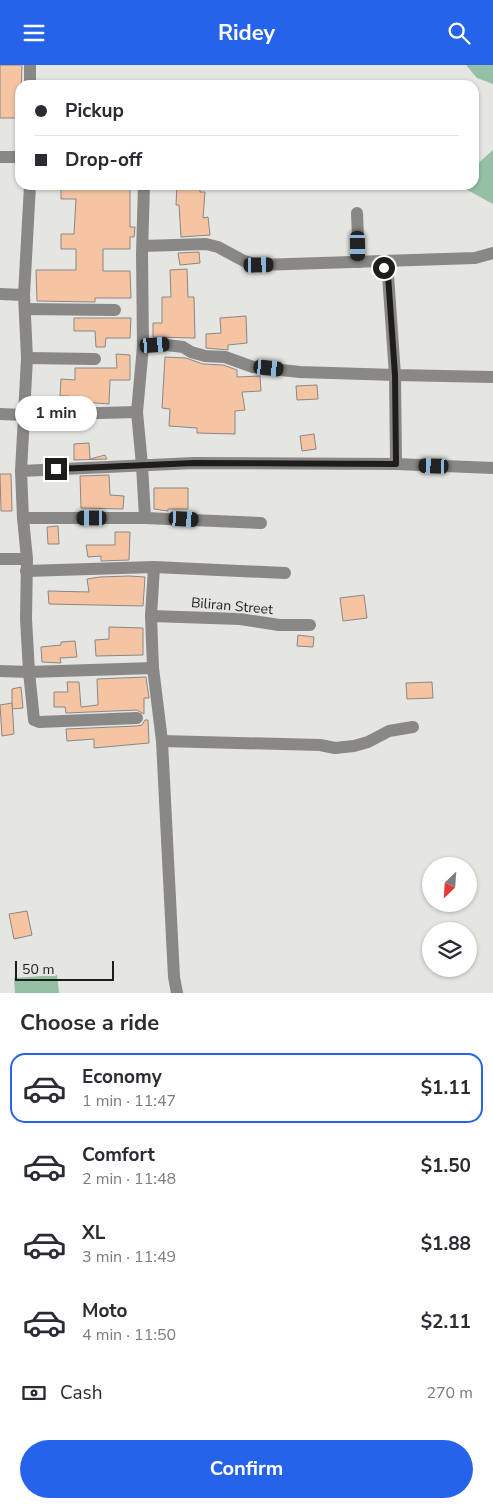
<!DOCTYPE html>
<meta charset="utf-8">
<style>
body{margin:0;font-family:"Nunito Sans",sans-serif;background:#f2f2f3;color:#2b2b33;height:100vh;display:flex;flex-direction:column;font-size:19px;white-space:nowrap}
*{box-sizing:border-box;margin:0}
p{font-size:16px;color:#7c7c81}
.icon{flex:none;width:28px;height:28px;fill:none;stroke:currentColor;stroke-width:2;stroke-linecap:round;stroke-linejoin:round}
.map{position:relative;height:928px;overflow:hidden}
.drawer{display:flex;flex-direction:column;background:#fff;flex:1}
.drawer>*{flex:none}
.top-card{position:absolute;left:15px;top:15px;width:464px;height:110px;border-radius:15px;box-shadow:0 1px 4px #0004;display:grid;align-content:center;height:110px;padding:0 20px;background:#fff}
.needle{width:32px;rotate:205deg}
.fabs{position:absolute;left:422px;top:792px;display:grid;gap:10px}
.fabs a{display:grid;place-items:center;width:55px;height:55px;border-radius:50%;background:#fff;box-shadow:0 1px 4px #0004;font-size:25px}
.scale{position:absolute;left:15px;bottom:12px;width:99px;box-sizing:border-box;padding-left:5px;border:2px solid #1e1d1c;border-top:0;font-size:14px;line-height:18px;white-space:nowrap;color:#1e1d1c;-webkit-text-stroke:4px #e5e5e1;paint-order:stroke}
.end{position:absolute;width:22px;height:22px;margin:-11px;border:6px solid #1e1d1c;background:#fff;box-shadow:0 0 0 2px #fff}
.from{border-radius:50%}
.bubble{position:absolute;height:35px;border-radius:18px;background:#fff;box-shadow:0 1px 4px #0004;font-size:16px;font-weight:700;line-height:35px;text-align:center}
.car{position:absolute;width:15px;height:30px;margin:-15px -8px;border-radius:6px;box-shadow:0 0 4px 1px #0007;background:linear-gradient(#222 24%,#8ab4d8 0 40%,#222 0 76%,#8ab4d8 0 86%,#222 0)}
.top-card b{display:flex;align-items:center;gap:18px;height:48px;font-size:19px}
.top-card b+b{border-top:1px solid #e1e1e2}
.top-card i{width:12px;height:12px;background:#2b2b33}
ul{padding:0;list-style:none}
li{display:flex;align-items:center;gap:15px;height:70px;margin:0 10px 8px;padding:0 10px;border:2px solid transparent;border-radius:15px}
li div{flex:1}
li b{display:block;font-size:19px}
li em{font-style:normal;font-weight:700}
li.selected{border-color:#2563eb}
li>.icon{width:45px;height:45px;stroke-width:1.5}
h2{padding:0 20px;font-size:22px;line-height:60px}
.pay{display:flex;align-items:center;gap:12px;height:55px;padding:0 20px;font-size:19px}
.pay p{margin-inline-start:auto}
.primary-button{display:flex;gap:10px;margin-top:auto;padding:10px 20px}
.primary-button a{flex:1;height:58px;border-radius:30px;background:#2563eb;color:#fff;font-size:20px;font-weight:700;line-height:58px;text-align:center}
header{display:flex;justify-content:space-between;align-items:center;height:65px;padding:0 20px;background:#2563eb;color:#fff;font-size:22px;font-weight:700}
.map>svg:first-child{display:block}
.green{fill:#96c0a5}
.building{fill:#f5c4a3;stroke:#8b8785}
.lines{fill:none;stroke-linecap:round;stroke-linejoin:round}
.minor{stroke:#8a8887;stroke-width:12}
.route{stroke:#1e1d1c;stroke-width:6}
.labels{text-anchor:middle;dominant-baseline:central;stroke-width:4;stroke-linejoin:round;paint-order:stroke}
.street-label{font-size:14px;fill:#1e1d1c;stroke:#e5e5e1}
</style>
<header><svg class="icon" aria-label="menu" viewBox="0 0 24 24"><path d="M4 6h16M4 12h16M4 18h16"/></svg>Ridey<svg class="icon" aria-label="search" viewBox="0 0 24 24"><circle cx="10" cy="10" r="6"/><path d="M15 15l6 6"/></svg></header>
<div class="map">
<svg width="493" height="928" viewBox="0 0 493 928">
<rect width="100%" height="100%" fill="#e5e5e1"/>
<!-- green -->
<g class="green">
<polygon points="466,0 493,0 493,19 477,13"/>
<polygon points="493,85 493,139 458,120 474,120 474,102"/>
<polygon points="57,910 59,928 15,928 14,913"/>
</g>
<!-- building -->
<g class="building">
<polygon points="0,0 22,0 20,53 0,53"/>
<polygon points="61,120 130,120 130,162 135,162 134,172 130,172 130,184 103,184 103,206 130,206 131,233 95,233 95,237 37,236 36,205 76,205 76,184 61,184 61,169 74,169 76,134 61,134"/>
<polygon points="177,120 200,120 200,127 205,127 203,153 208,152 210,170 181,172 179,140 176,140"/>
<polygon points="199,187 200,198 180,200 178,188"/>
<polygon points="187,204 188,232 194,232 195,273 153,272 153,258 162,258 162,232 171,232 170,205"/>
<polygon points="246,251 247,278 228,280 228,285 206,283 206,269 221,268 220,253"/>
<polygon points="74,253 131,253 130,273 106,273 105,282 96,282 95,266 74,266"/>
<polygon points="116,289 130,290 130,315 110,315 109,339 69,336 69,331 60,331 61,314 75,315 75,303 117,303"/>
<polygon points="165,292 186,293 203,299 223,300 237,305 237,312 260,311 261,326 242,327 245,345 235,346 235,369 197,368 197,363 169,361 170,344 162,343"/>
<polygon points="317,320 318,334 297,335 296,321"/>
<polygon points="314,369 316,384 302,386 300,371"/>
<polygon points="89,378 90,394 105,390 107,394 74,395 74,379"/>
<polygon points="0,409 11,409 12,446 1,446"/>
<polygon points="109,410 110,430 124,431 123,444 81,443 80,411"/>
<polygon points="154,423 188,423 188,444 168,444 168,446 154,444"/>
<polygon points="58,461 59,479 48,479 47,462"/>
<polygon points="115,467 130,467 129,495 101,496 101,491 88,492 86,480 115,480"/>
<polygon points="129,511 145,512 143,541 49,539 48,526 89,527 87,514 100,512"/>
<polygon points="364,530 367,553 343,556 340,533"/>
<polygon points="109,562 143,563 143,590 96,591 95,575 109,574"/>
<polygon points="298,570 314,572 313,582 297,581"/>
<polygon points="75,576 77,592 60,593 61,598 42,597 41,582 61,580 61,577"/>
<polygon points="146,612 149,633 144,633 144,649 137,645 66,648 65,642 54,642 54,627 68,627 67,617 79,617 81,642 98,640 97,614"/>
<polygon points="432,617 433,633 407,634 406,618"/>
<polygon points="21,622 23,643 12,644 12,624"/>
<polygon points="12,638 14,669 2,671 0,640"/>
<polygon points="145,655 148,655 149,678 94,683 94,674 67,676 66,664 137,661 142,660"/>
<polygon points="27,846 32,870 14,874 9,849"/>
</g>
<g class="lines">
<!-- minor -->
<g class="minor">
<polyline points="30,0 30,20"/>
<polyline points="0,92 20,92"/>
<polyline points="357,148 359,197"/>
<polyline points="143,181 206,179 218,182 244,196 259,200 475,193 493,188"/>
<polyline points="379,197 388,210 395,310 493,312"/>
<polyline points="0,229 24,230"/>
<polyline points="25,244 115,245"/>
<polyline points="27,293 95,294"/>
<polyline points="0,349 24,350 137,347"/>
<polyline points="396,399 493,403"/>
<polyline points="21,406 194,398 396,399 395,310 300,307 253,302 225,292 205,291 191,287 183,282 167,280 143,281"/>
<polyline points="23,453 145,453 142,400 137,347 143,281 142,189 144,120"/>
<polyline points="145,453 261,458"/>
<polyline points="0,494 27,494"/>
<polyline points="154,502 285,508"/>
<polyline points="26,506 154,502 151,551 153,603 162,676 174,912 177,928"/>
<polyline points="151,551 240,554 279,560 310,560"/>
<polyline points="0,606 29,607 26,554 27,494 23,453 21,406 27,293 24,230 30,120"/>
<polyline points="137,653 39,657 34,655 29,607 153,603"/>
<polyline points="162,676 320,680 335,683 354,681 368,677 389,666 413,662"/>
</g>
</g>
<g class="lines">
<!-- route -->
<polyline class="route" points="56,404 194,398 396,399 395,310 388,210 384,203"/>
</g>
<g class="labels">
<!-- street labels -->
<g class="street-label">
<text transform="translate(232 541) rotate(5)">Biliran Street</text>
</g>
</g>
</svg>
<div class="fabs">
<a><svg class="needle" viewBox="-14 -14 28 28"><path d="M0-13l5 13h-10z" fill="#e53935"/><path d="M0 13l5-13h-10z" fill="#7c7c81"/></svg></a>
<a><svg class="icon" aria-label="layers" viewBox="0 0 24 24"><path d="M12 4l9 5-9 5-9-5zM3 14l9 5 9-5"/></svg></a>
</div>
<div class="scale">50 m</div>
<i class="end from" style="left:384px;top:203px"></i>
<i class="end" style="left:56px;top:404px"></i>
<div class="bubble" style="left:15px;top:331px;width:82px">1 min</div>
<i class="car" style="left:358px;top:181px;rotate:179deg"></i>
<i class="car" style="left:259px;top:200px;rotate:89deg"></i>
<i class="car" style="left:155px;top:280px;rotate:86deg"></i>
<i class="car" style="left:269px;top:303px;rotate:96deg"></i>
<i class="car" style="left:434px;top:401px;rotate:272deg"></i>
<i class="car" style="left:92px;top:453px;rotate:270deg"></i>
<i class="car" style="left:184px;top:454px;rotate:93deg"></i>
<div class="top-card">
<b><i class="from"></i>Pickup</b>
<b><i></i>Drop-off</b>
</div>
</div>
<section class="drawer">
<h2>Choose a ride</h2>
<ul>
<li class="selected"><svg class="icon" aria-label="car" viewBox="0 0 24 24"><path d="M5 17H2v-5l4-1 3-4h7l3 4 3 1v5h-3M9 17h6M6 11h13"/><circle cx="7" cy="17" r="2"/><circle cx="17" cy="17" r="2"/></svg><div><b>Economy</b><p>1 min · 11:47</p></div><em>$1.11</em></li>
<li><svg class="icon" aria-label="car" viewBox="0 0 24 24"><path d="M5 17H2v-5l4-1 3-4h7l3 4 3 1v5h-3M9 17h6M6 11h13"/><circle cx="7" cy="17" r="2"/><circle cx="17" cy="17" r="2"/></svg><div><b>Comfort</b><p>2 min · 11:48</p></div><em>$1.50</em></li>
<li><svg class="icon" aria-label="car" viewBox="0 0 24 24"><path d="M5 17H2v-5l4-1 3-4h7l3 4 3 1v5h-3M9 17h6M6 11h13"/><circle cx="7" cy="17" r="2"/><circle cx="17" cy="17" r="2"/></svg><div><b>XL</b><p>3 min · 11:49</p></div><em>$1.88</em></li>
<li><svg class="icon" aria-label="car" viewBox="0 0 24 24"><path d="M5 17H2v-5l4-1 3-4h7l3 4 3 1v5h-3M9 17h6M6 11h13"/><circle cx="7" cy="17" r="2"/><circle cx="17" cy="17" r="2"/></svg><div><b>Moto</b><p>4 min · 11:50</p></div><em>$2.11</em></li>
</ul>
<div class="pay"><svg class="icon" aria-label="cash" viewBox="0 0 24 24"><path d="M3 7h18v10H3z"/><circle cx="12" cy="12" r="2"/></svg>Cash<p>270 m</p></div>
<div class="primary-button"><a>Confirm</a></div>
</section>
